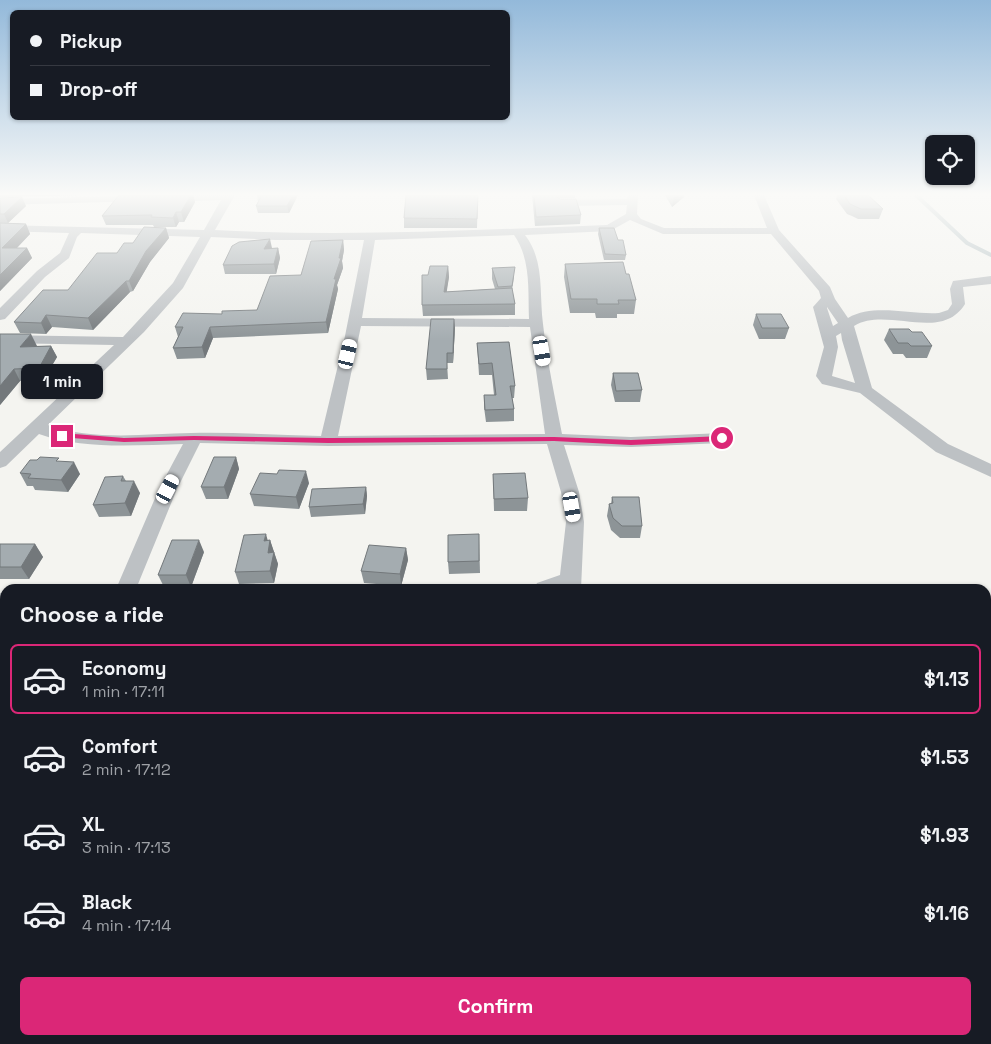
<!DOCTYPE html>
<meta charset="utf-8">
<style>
body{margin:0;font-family:"Space Grotesk",sans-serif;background:#242831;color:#f1f3f6;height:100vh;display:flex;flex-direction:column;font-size:19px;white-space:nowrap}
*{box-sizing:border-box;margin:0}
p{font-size:16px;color:#9ea1a6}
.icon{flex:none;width:28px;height:28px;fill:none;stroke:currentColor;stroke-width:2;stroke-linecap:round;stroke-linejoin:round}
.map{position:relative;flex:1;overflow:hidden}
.panel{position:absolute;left:0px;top:584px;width:991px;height:461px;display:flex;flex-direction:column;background:#171b24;border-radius:15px 15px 0 0;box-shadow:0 1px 4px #0004}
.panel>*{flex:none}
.top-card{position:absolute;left:10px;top:10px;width:500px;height:110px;border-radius:8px;box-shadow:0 1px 4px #0004;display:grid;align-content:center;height:110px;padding:0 20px;background:#171b24}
.fabs{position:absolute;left:925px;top:135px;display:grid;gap:10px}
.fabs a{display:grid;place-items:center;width:50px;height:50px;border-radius:8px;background:#171b24;box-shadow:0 1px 4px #0004;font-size:25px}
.end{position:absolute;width:22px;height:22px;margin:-11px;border:6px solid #db2777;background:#fff;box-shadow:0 0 0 2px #fff}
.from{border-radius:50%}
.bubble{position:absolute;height:35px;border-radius:8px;background:#171b24;box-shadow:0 1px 4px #0004;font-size:16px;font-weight:700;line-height:35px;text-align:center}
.car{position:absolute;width:15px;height:30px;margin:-15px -8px;border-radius:6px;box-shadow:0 0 4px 1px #0007;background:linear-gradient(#fff 24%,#345 0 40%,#fff 0 76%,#345 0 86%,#fff 0)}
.top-card b{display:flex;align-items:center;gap:18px;height:48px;font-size:19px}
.top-card b+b{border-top:1px solid #363941}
.top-card i{width:12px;height:12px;background:#f1f3f6}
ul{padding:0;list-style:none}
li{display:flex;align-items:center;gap:15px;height:70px;margin:0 10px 8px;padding:0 10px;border:2px solid transparent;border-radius:8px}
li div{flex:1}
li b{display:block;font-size:19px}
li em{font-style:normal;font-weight:700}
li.active{border-color:#db2777}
li>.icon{width:45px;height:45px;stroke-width:1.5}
h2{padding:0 20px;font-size:22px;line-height:60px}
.cta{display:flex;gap:10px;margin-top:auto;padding:10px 20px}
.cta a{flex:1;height:58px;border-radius:8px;background:#db2777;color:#fff;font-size:20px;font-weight:700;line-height:58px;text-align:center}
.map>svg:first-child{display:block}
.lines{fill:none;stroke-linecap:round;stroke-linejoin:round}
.stream-far1{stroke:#b4c1c4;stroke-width:4}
.stream{stroke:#b4c1c4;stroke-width:8}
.street{fill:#bdc1c4;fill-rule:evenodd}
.wall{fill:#8d9497}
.shaded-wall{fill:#73787b}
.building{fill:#a4acb0;stroke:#73787b}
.route{fill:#db2777}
</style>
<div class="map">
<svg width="991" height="1044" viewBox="0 0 991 1044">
<rect width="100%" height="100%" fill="#f4f4f0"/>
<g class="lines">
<!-- stream-far1 -->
<polyline class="stream-far1" points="916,195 967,243 991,255"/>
<!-- stream -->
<g class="stream">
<polyline points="0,939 5,939"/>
<polyline points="70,1040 72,1044"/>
</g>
<!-- street -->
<g class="street">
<path d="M186,195H235L215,230C346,237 477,230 607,225L626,214L627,205L559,206L554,203L559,200L627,199L628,195H638L637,214L641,219L664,228H767L754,195H764L779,230L830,287L835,299L848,318C874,303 910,315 939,313L948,310L952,304L950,289L953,281L991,276V284L963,287L965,304C941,343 887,306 854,326L872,388L948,444L991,464V477L936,452L860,393L822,384L816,376L824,347L813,307L821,298L819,291L771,234H663L630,220L610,231L525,235C545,261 539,293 543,324C547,361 555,397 562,434L631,437L722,433L728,434L730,438L728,442L722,443L631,447L564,445L579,492L584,522L581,589H534L537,583L560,575L566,522L561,492L547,444L328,446L200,443L177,489L136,589H116L159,489L183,444C136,445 84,450 39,434L6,466L0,468V452L114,345L0,343V335L123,337L173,283L200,237L81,233L77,237L69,258L45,277L5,319L0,320V308L37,271L60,253L69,233L0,231V225L204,230L221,200L169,202L164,199L169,196ZM514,235C531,259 528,290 529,319L362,318L375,240ZM211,237L275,240H364L345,336L321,436C278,435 235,432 191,433C145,434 92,441 48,425L144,332L183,288ZM827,307L838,323L833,326L827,308ZM361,326L530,327L545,434L338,436ZM841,333L842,340L855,383L832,376L838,347L836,336Z"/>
<polygon points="141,196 146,199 145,201 0,205 0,199"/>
<rect x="0" y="593" width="5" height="16"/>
<rect x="355" y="1040" width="32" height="4"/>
</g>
</g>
<!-- wall -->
<g class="wall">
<polygon points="0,195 95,195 0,197"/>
<polygon points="119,195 193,195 195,202 184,222 179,222 176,227 154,227 153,225 106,225 102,216"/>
<polygon points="257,195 298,195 289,213 258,213 256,206 258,202"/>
<polygon points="406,195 478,195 477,228 404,228 404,218"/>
<polygon points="532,195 575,195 575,198 559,198 581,215 580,224 535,226"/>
<polygon points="665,195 684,195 684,197 672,207"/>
<polygon points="837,195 868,195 883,209 879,219 858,219 852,216 847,214 836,199"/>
<polygon points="0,198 26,206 8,223 26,224 30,234 17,248 27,248 32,258 0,291"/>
<polygon points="166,228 169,238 150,262 133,291 130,292 93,330 52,327 46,334 20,333 14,322 68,290 117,253 133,243"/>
<polygon points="599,228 618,240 626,255 625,260 604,260 598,234"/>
<polygon points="343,240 344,250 342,261 343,268 337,285 338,289 328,333 213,338 205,358 177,359 173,348 178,337 175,327 222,314 257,310 301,275"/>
<polygon points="272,248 272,249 278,248 280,258 276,274 225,274 223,265"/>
<polygon points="565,264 626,274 636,300 634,314 617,314 617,318 596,318 595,313 570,313 564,277"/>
<polygon points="448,266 449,277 446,292 495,289 492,279 492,268 514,277 512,291 515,304 515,315 423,316 422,305 428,275"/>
<polygon points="756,314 789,328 785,339 759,339 753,325"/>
<polygon points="454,319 455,328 453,363 447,363 448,379 427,380 426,369"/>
<polygon points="889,329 912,332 932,346 927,358 906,358 903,354 893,354 884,340"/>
<polygon points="0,334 37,346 36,347 51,346 57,357 44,379 20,381 0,405"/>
<polygon points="477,343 515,386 514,398 512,398 514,409 514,421 486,422 484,407 484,395 494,395 492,375 479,375"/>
<polygon points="613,373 642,390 640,402 615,402 611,385"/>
<polygon points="236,457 239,469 228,499 206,499 201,487"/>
<polygon points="61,462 80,474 68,492 35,490 33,486 27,486 20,473"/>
<polygon points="493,474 528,498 527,511 494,511"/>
<polygon points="123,476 126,481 140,493 131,516 99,517 93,505"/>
<polygon points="309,483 299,509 254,506 250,494"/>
<polygon points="366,487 367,496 365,514 311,517 309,507"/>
<polygon points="612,497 642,526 640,538 620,538 611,530 607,516 609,504 611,504"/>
<polygon points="479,534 480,573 449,574 448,562"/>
<polygon points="268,540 270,540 278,564 274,583 239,584 235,572"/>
<polygon points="0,544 35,544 43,557 29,579 0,579"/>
<polygon points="406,548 408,560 401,586 364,583 361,571"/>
<polygon points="204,552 191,587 164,587 158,575"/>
<rect x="0" y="700" width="5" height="55"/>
<polygon points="991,736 991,786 990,784 986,784 986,737"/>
<polygon points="454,1040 484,1040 484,1044 455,1044"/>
</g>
<!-- shaded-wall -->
<g class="shaded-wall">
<polygon points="191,195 193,195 195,202 184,222 181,212"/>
<polygon points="293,195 298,195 289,213 287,206"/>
<polygon points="676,195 684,195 684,197 672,207 674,197"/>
<polygon points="22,197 26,206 8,223 4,214"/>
<polygon points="176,212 179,222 176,227 173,218"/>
<polygon points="26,224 30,234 7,258 2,248"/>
<polygon points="166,228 169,238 150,262 133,291 129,281 146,251"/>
<polygon points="270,239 272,248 266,258 264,249"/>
<polygon points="343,240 344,250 342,261 343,268 337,285 338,289 328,333 326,322 334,279"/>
<polygon points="27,248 32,258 0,291 0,275"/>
<polygon points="278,248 280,258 276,274 274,264"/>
<polygon points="448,266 449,277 445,303 444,292"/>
<polygon points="126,281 130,292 93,330 88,318"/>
<polygon points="46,315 52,327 46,334 41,323"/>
<polygon points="454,319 455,328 453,363 453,353"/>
<polygon points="210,327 213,338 205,358 202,347"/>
<polygon points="31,334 37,346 26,359 20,347"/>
<polygon points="51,346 57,357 44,379 39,368"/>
<polygon points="14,369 20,381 0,405 0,386"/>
<polygon points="236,457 239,469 228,499 224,487"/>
<polygon points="74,462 80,474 68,492 61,480"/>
<polygon points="306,471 309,483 299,509 296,497"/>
<polygon points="134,481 140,493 131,516 125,503"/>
<polygon points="366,487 367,496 365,514 363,504"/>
<polygon points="266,534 269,545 270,540 278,564 274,583 270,571 264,541"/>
<polygon points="199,540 204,552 191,587 186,575"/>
<polygon points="35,544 43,557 29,579 21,567"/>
<polygon points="406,548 408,560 401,586 400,574"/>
<polygon points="5,643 5,670 1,677 0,676 0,651"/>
<polygon points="3,734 5,736 5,751 0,745 0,740"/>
</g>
<!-- building -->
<g class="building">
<polygon points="119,195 191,195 181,212 176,212 173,218 151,217 152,215 102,216"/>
<polygon points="262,195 293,195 287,206 256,206"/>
<polygon points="406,195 478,195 477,219 404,218"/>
<polygon points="534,195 554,195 560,199 576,199 581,215 536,217"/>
<polygon points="844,195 868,195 883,209 861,209 850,204"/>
<polygon points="22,197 4,214 0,214 0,198"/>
<polygon points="0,223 26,224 2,248 27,248 0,275"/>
<polygon points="144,227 166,228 146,251 129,281 126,281 88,318 46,315 41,323 14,322 43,290 68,290 97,253 117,253 124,243 133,243"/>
<polygon points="599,228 614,228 618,240 623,240 626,255 605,254"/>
<polygon points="270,239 264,249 278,248 274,264 223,265 232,246 239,242"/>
<polygon points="343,240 339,258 341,258 334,279 336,279 326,322 210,327 202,347 173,348 183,327 175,327 183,313 222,314 222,311 257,310 270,276 301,275 311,241"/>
<polygon points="623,262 626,274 629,274 636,300 618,300 619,304 597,304 597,299 571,299 565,264"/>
<polygon points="430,266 448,266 444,292 512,288 515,304 422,305 422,275 428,275"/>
<polygon points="515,267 512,286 498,287 492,268"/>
<polygon points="756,314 781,314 789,328 762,328"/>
<polygon points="431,319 454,319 453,353 447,353 447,369 426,369"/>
<polygon points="889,329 909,329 912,332 922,332 932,346 911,346 908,343 898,343"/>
<polygon points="0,334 31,334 20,347 51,346 39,368 14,369 0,386"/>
<polygon points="509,342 515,386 510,386 514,409 485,410 484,395 496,395 492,363 479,364 477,343"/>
<polygon points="613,373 638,373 642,390 616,391"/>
<polygon points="40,457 59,458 56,461 74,462 61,480 28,478 31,474 20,473 30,460 37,460"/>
<polygon points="214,457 236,457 224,487 201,487"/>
<polygon points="279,470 306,471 296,497 250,494 260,473 277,474"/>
<polygon points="525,473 528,498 494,499 493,474"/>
<polygon points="123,476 121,481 134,481 125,503 93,505 105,477"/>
<polygon points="366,487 363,504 309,507 312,489"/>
<polygon points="612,497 639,497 642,526 622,526 613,518 609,504 613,503"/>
<polygon points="266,534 264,541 270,540 268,553 274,552 270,571 235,572 244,535"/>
<polygon points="479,534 479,561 448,562 448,535"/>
<polygon points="172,540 199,540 186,575 158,575"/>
<polygon points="0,544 35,544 21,567 0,567"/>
<polygon points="369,545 406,548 400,574 361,571"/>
<polygon points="0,630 5,631 5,643 0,651"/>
<polygon points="0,700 5,700 5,734 3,734 0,740"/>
<polygon points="991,736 991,775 986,776 986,737"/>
<rect x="397" y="1040" width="19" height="4"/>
<polygon points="454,1040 483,1040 484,1041 454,1043"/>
</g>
<!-- sky -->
<linearGradient id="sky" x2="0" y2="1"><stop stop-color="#93b9da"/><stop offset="0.57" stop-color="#fafaf8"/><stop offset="1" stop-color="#fafaf8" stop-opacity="0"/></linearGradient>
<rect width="991" height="341" fill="url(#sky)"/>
<!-- route -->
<polygon class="route" points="62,433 124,438 194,436 328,438 554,437 631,440 722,436 725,438 722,441 631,445 554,441 328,443 194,440 124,442 59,437 59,434"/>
</svg>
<div class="fabs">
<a><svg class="icon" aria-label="locate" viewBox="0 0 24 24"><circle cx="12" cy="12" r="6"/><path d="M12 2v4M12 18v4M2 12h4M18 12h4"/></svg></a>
</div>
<i class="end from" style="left:722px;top:438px"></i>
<i class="end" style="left:62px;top:436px"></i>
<div class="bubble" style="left:21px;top:364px;width:82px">1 min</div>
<i class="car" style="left:542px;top:351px;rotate:170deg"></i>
<i class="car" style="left:348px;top:354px;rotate:13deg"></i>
<i class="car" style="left:168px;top:489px;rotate:28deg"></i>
<i class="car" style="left:572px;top:507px;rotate:170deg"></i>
<div class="top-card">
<b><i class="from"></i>Pickup</b>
<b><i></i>Drop-off</b>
</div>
<section class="panel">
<h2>Choose a ride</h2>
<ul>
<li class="active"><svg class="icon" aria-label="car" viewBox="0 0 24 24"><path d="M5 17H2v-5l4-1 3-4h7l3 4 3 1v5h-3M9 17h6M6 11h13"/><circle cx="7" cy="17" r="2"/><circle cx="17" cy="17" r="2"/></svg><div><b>Economy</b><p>1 min · 17:11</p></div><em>$1.13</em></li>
<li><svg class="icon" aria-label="car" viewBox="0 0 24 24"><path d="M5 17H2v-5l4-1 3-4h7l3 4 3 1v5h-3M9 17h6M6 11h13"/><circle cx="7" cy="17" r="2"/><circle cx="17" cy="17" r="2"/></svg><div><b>Comfort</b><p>2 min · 17:12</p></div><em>$1.53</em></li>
<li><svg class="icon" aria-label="car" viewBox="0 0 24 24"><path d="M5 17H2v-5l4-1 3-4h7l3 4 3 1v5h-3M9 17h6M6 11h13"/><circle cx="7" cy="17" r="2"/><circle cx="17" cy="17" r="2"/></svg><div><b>XL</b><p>3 min · 17:13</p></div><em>$1.93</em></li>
<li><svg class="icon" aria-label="car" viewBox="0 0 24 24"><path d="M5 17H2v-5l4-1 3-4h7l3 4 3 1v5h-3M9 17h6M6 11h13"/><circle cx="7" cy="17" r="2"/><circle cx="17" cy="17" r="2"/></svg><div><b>Black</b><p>4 min · 17:14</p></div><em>$1.16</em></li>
</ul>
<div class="cta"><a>Confirm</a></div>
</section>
</div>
